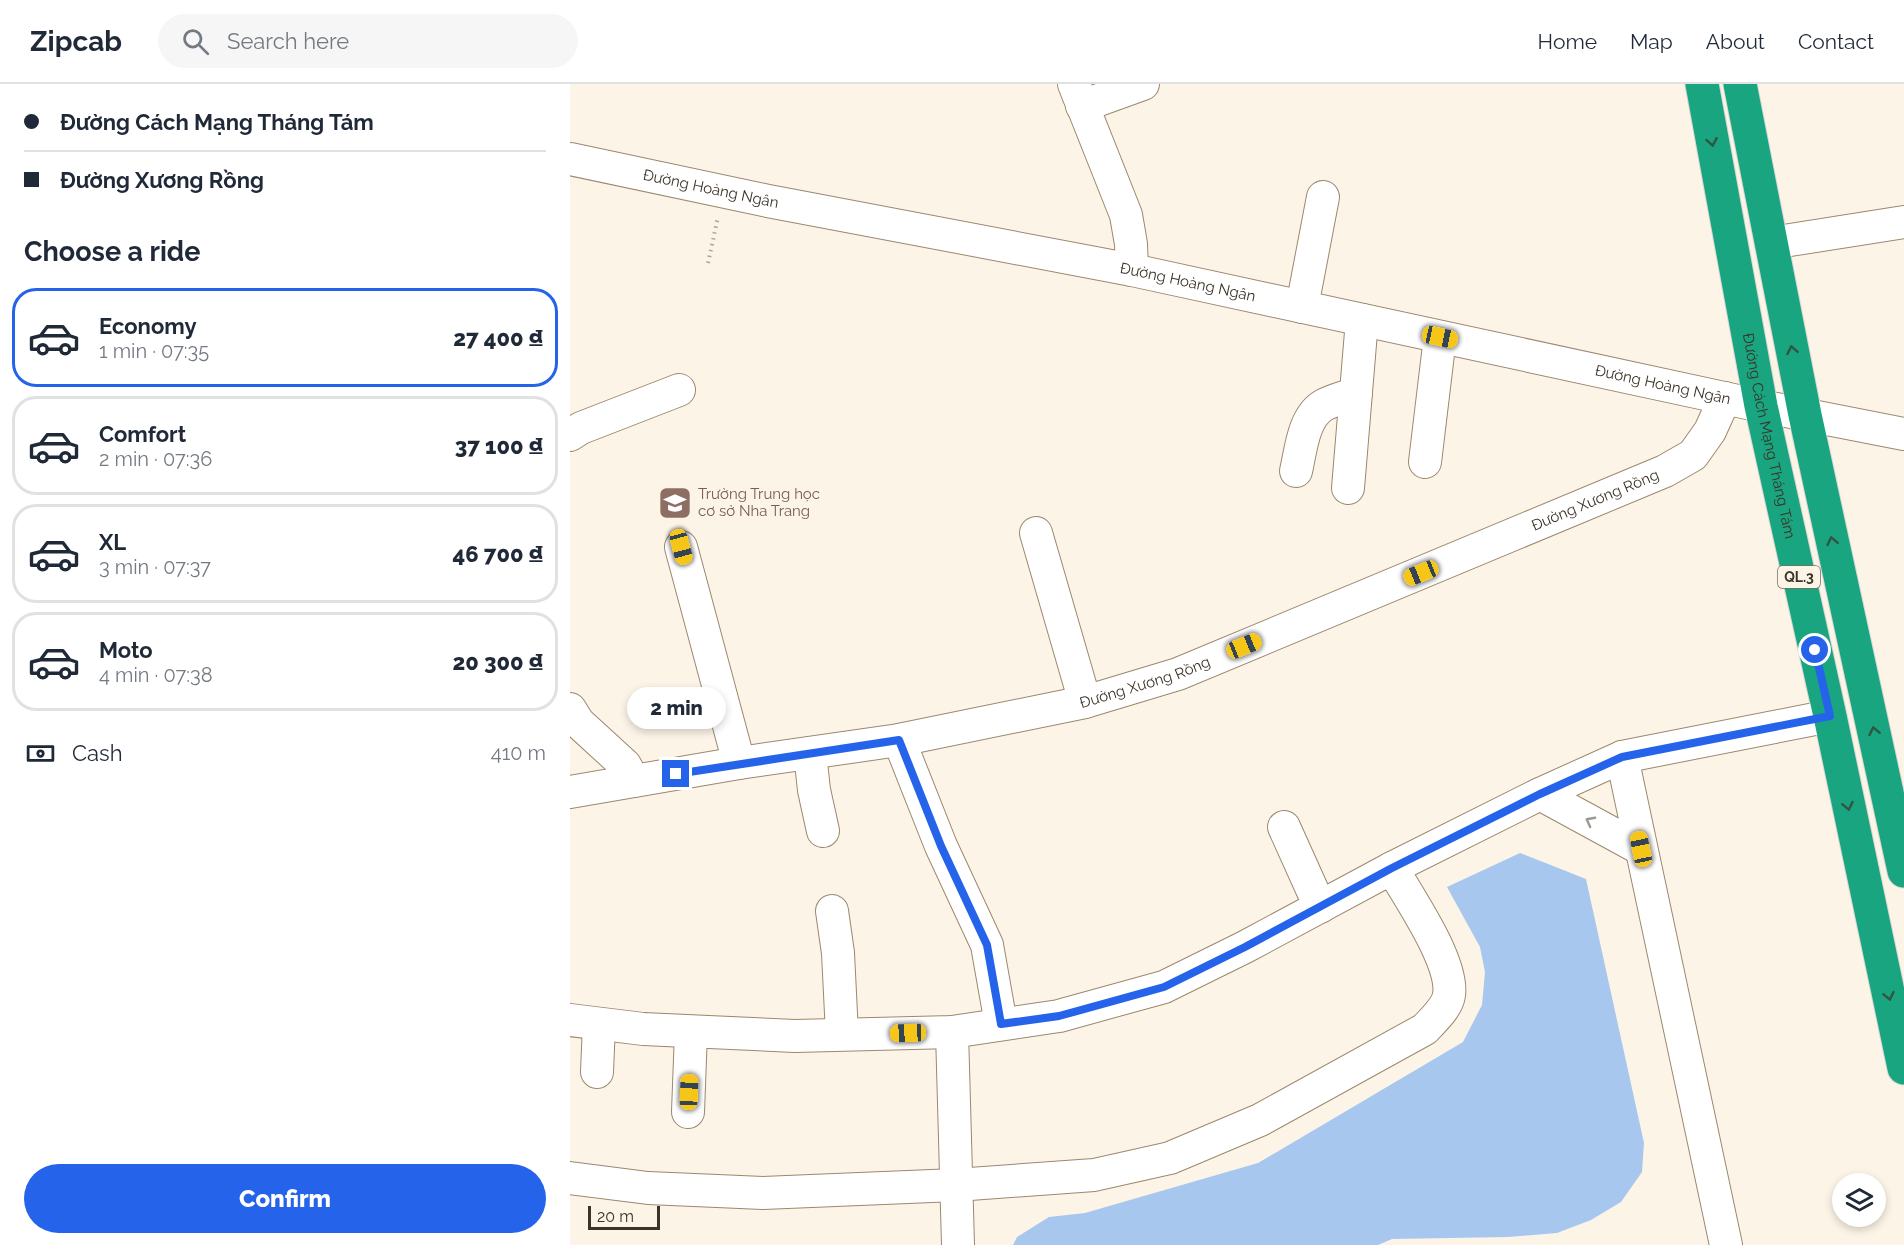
<!DOCTYPE html>
<meta charset="utf-8">
<style>
body{margin:0;font-family:Raleway,sans-serif;background:#f6f6f7;color:#1f2937;height:100vh;display:flex;flex-direction:column;font-size:22px;white-space:nowrap}
*{box-sizing:border-box;margin:0}
p{font-size:20px;color:#747a83}
.icon{flex:none;width:33px;height:33px;fill:none;stroke:currentColor;stroke-width:2;stroke-linecap:round;stroke-linejoin:round}
.map{position:relative;flex:1;overflow:hidden}
.side{display:flex;flex-direction:column;background:#fff;width:570px}
.side>*{flex:none}
.hud{display:grid;align-content:center;height:132px;padding:0 24px;background:#fff}
.tools{position:absolute;left:1262px;top:1089px;display:grid;gap:12px}
.tools a{display:grid;place-items:center;width:54px;height:54px;border-radius:50%;background:#fff;box-shadow:0 3px 9px #0003;font-size:30px}
.scale{position:absolute;left:18px;bottom:15px;width:72px;box-sizing:border-box;padding-left:6px;border:3px solid #3b3328;border-top:0;font-size:16px;line-height:21px;white-space:nowrap;color:#3b3328;-webkit-text-stroke:4px #fdf4e8;paint-order:stroke}
.end{position:absolute;width:27px;height:27px;margin:-14px;border:8px solid #2563eb;background:#fff;box-shadow:0 0 0 3px #fff}
.from{border-radius:50%}
.bubble{position:absolute;height:42px;border-radius:21px;background:#fff;box-shadow:0 3px 9px #0003;font-size:20px;font-weight:800;line-height:42px;text-align:center}
.car{position:absolute;width:18px;height:36px;margin:-18px -9px;border-radius:8px;box-shadow:0 0 4px 2px #0007;background:linear-gradient(#f5c518 24%,#345 0 40%,#f5c518 0 76%,#345 0 86%,#f5c518 0)}
.hud b{display:flex;align-items:center;gap:21px;height:57px;font-size:22px}
.hud b+b{border-top:2px solid #e0e1e3}
.hud i{width:15px;height:15px;background:#1f2937}
ul{padding:0;list-style:none}
li{display:flex;align-items:center;gap:18px;height:99px;margin:0 12px 9px;padding:0 12px;border:3px solid #e0e1e3;border-radius:24px}
li div{flex:1}
li b{display:block;font-size:22px}
li em{font-style:normal;font-weight:800}
li.current{border-color:#2563eb}
li>.icon{width:54px;height:54px;stroke-width:1.5}
h2{padding:0 24px;font-size:27px;line-height:72px}
.pay{display:flex;align-items:center;gap:15px;height:66px;padding:0 24px;font-size:22px}
.pay p{margin-inline-start:auto}
.button{display:flex;gap:12px;margin-top:auto;padding:12px 24px}
.button a{flex:1;height:69px;border-radius:36px;background:#2563eb;color:#fff;font-size:24px;font-weight:800;line-height:69px;text-align:center}
header{display:flex;align-items:center;gap:36px;box-sizing:border-box;height:84px;padding:0 30px;background:#fff;border-bottom:2px solid #e0e1e3}
header strong{font-size:28px}
nav{display:flex;gap:33px;margin-inline-start:auto;font-size:21px}
.search{width:420px;height:54px;background:#f6f6f7;display:flex;align-items:center;gap:15px;box-sizing:border-box;padding:0 21px;border-radius:33px;color:#747a83;font-size:22px}
main{display:flex;flex:1;min-height:0}
.map>svg:first-child{display:block}
.water{fill:#a7c7ef}
.lines{fill:none;stroke-linecap:round;stroke-linejoin:round}
.minor-casing{stroke:#9b886d;stroke-width:34}
.highway-casing{stroke:#d8d6d4;stroke-width:35}
.path{stroke:#aea599;stroke-width:4;stroke-dasharray:1.5 4.5;stroke-linecap:butt}
.minor{stroke:#fff;stroke-width:32}
.highway{stroke:#18a580;stroke-width:33}
.oneway{stroke:#305542}
.oneway2{stroke:#9d9994}
.route{stroke:#2563eb;stroke-width:8}
.labels{text-anchor:middle;dominant-baseline:central;stroke-width:6;stroke-linejoin:round;paint-order:stroke}
.shield{fill:#fdf4e8;stroke:#756d62;stroke-width:1.5}
.shield-label{font-size:14px;font-weight:bold;fill:#3b3328}
.street-label{font-size:15px;fill:#3b3328;stroke:#fdf4e8}
.education-label{font-size:15px;fill:#785e54;stroke:#fdf4e8;text-anchor:start}
</style>
<header>
<strong>Zipcab</strong>
<div class="search"><svg class="icon" aria-label="search" viewBox="0 0 24 24"><circle cx="10" cy="10" r="6"/><path d="M15 15l6 6"/></svg>Search here</div>
<nav><a>Home</a><a>Map</a><a>About</a><a>Contact</a></nav>
</header>
<main>
<section class="side">
<div class="hud">
<b><i class="from"></i>Đường Cách Mạng Tháng Tám</b>
<b><i></i>Đường Xương Rồng</b>
</div>
<h2>Choose a ride</h2>
<ul>
<li class="current"><svg class="icon" aria-label="car" viewBox="0 0 24 24"><path d="M5 17H2v-5l4-1 3-4h7l3 4 3 1v5h-3M9 17h6M6 11h13"/><circle cx="7" cy="17" r="2"/><circle cx="17" cy="17" r="2"/></svg><div><b>Economy</b><p>1 min · 07:35</p></div><em>27 400 ₫</em></li>
<li><svg class="icon" aria-label="car" viewBox="0 0 24 24"><path d="M5 17H2v-5l4-1 3-4h7l3 4 3 1v5h-3M9 17h6M6 11h13"/><circle cx="7" cy="17" r="2"/><circle cx="17" cy="17" r="2"/></svg><div><b>Comfort</b><p>2 min · 07:36</p></div><em>37 100 ₫</em></li>
<li><svg class="icon" aria-label="car" viewBox="0 0 24 24"><path d="M5 17H2v-5l4-1 3-4h7l3 4 3 1v5h-3M9 17h6M6 11h13"/><circle cx="7" cy="17" r="2"/><circle cx="17" cy="17" r="2"/></svg><div><b>XL</b><p>3 min · 07:37</p></div><em>46 700 ₫</em></li>
<li><svg class="icon" aria-label="car" viewBox="0 0 24 24"><path d="M5 17H2v-5l4-1 3-4h7l3 4 3 1v5h-3M9 17h6M6 11h13"/><circle cx="7" cy="17" r="2"/><circle cx="17" cy="17" r="2"/></svg><div><b>Moto</b><p>4 min · 07:38</p></div><em>20 300 ₫</em></li>
</ul>
<div class="pay"><svg class="icon" aria-label="cash" viewBox="0 0 24 24"><path d="M3 7h18v10H3z"/><circle cx="12" cy="12" r="2"/></svg>Cash<p>410 m</p></div>
<div class="button"><a>Confirm</a></div>
</section>
<div class="map">
<svg width="1334" height="1161" viewBox="0 0 1334 1161">
<rect width="100%" height="100%" fill="#fdf4e8"/>
<!-- water -->
<polygon class="water" points="950,769 1016,795 1074,1059 1072,1088 1051,1118 1021,1136 987,1149 938,1153 822,1155 808,1161 443,1161 447,1153 479,1133 515,1129 688,1079 893,958 912,921 915,888 910,863 877,803"/>
<g class="lines">
<defs>
<g id="minor">
<polyline points="504,0 556,131 561,160 562,186"/>
<polyline points="512,22 573,0"/>
<path id="s1" d="M0,75L198,117L562,186L1191,322L1334,350"/>
<polyline points="1201,159 1334,138"/>
<polyline points="732,223 753,113"/>
<polyline points="0,351 11,344 109,306"/>
<polyline points="855,378 870,253"/>
<path d="M726,387C731,366 733,333 754,321C763,316 776,313 786,309"/>
<polyline points="778,404 792,236"/>
<polyline points="466,449 515,618"/>
<polyline points="111,463 169,679"/>
<polyline points="0,625 8,638 55,681 64,697"/>
<polyline points="329,656 371,762 417,861 431,940"/>
<polyline points="240,669 244,706 253,747"/>
<polyline points="1052,673 1156,1161"/>
<path id="s2" d="M0,708L169,679L329,656L515,618L608,590L1095,387L1123,371L1140,347L1155,314"/>
<polyline points="970,710 1071,765"/>
<polyline points="714,743 750,823"/>
<polyline points="262,827 268,869 272,950"/>
<polyline points="0,936 73,945 225,952 382,948 489,932 594,903 675,863 822,784 970,710 1052,673 1260,632"/>
<polyline points="382,948 388,1161"/>
<polyline points="27,988 29,940"/>
<polyline points="118,1028 121,948"/>
<path d="M0,1094L78,1104L193,1109L386,1101L524,1091L600,1074L690,1036L855,945C863,936 877,924 879,911C884,878 839,814 822,784"/>
</g>
<g id="highway">
<path id="s3" d="M1132,0L1191,322L1260,632L1334,984"/>
<polyline points="1170,0 1235,331 1334,787"/>
</g>
</defs>
<!-- minor casing -->
<use href="#minor" class="minor-casing"/>
<!-- highway casing -->
<use href="#highway" class="highway-casing"/>
<!-- path -->
<polyline class="path" points="138,179 148,133"/>
<!-- minor -->
<use href="#minor" class="minor"/>
<!-- highway -->
<use href="#highway" class="highway"/>
</g>
<!-- one-way arrows -->
<defs><path id="oneway-chevron" d="M-2-3.5L2.5 0L-2 3.5" fill="none" stroke-width="1.6" stroke-linecap="round" stroke-linejoin="round" transform="scale(1.5)"/></defs>
<g class="oneway">
<use href="#oneway-chevron" transform="translate(1142 58) rotate(80)"/>
<use href="#oneway-chevron" transform="translate(1222 266) rotate(-101)"/>
<use href="#oneway-chevron" transform="translate(1262 457) rotate(-102)"/>
<use href="#oneway-chevron" transform="translate(1304 647) rotate(-102)"/>
<use href="#oneway-chevron" transform="translate(1278 722) rotate(78)"/>
<use href="#oneway-chevron" transform="translate(1319 912) rotate(78)"/>
</g>
<use class="oneway2" href="#oneway-chevron" transform="translate(1020 737) rotate(-152)"/>
<g class="lines">
<!-- route -->
<polyline class="route" points="106,690 329,656 371,762 417,861 431,940 489,932 594,903 675,863 822,784 970,710 1052,673 1260,632 1245,566"/>
</g>
<!-- icons -->
<defs>
<symbol id="school-square" viewBox="-11 -11 22 22"><rect x="-9" y="-9" width="18" height="18" rx="4" fill="#8d6e63" stroke="#fdf4e8"/><path d="M0-5L7-2L0 1L-7-2ZM-4 1L0 2.5L4 1V4Q0 6-4 4Z" fill="#fff"/></symbol>
</defs>
<g fill-rule="evenodd">
<use href="#school-square" x="86" y="400" width="38" height="38"/>
</g>
<g class="labels">
<!-- shield labels -->
<rect class="shield" x="1208" y="482" width="42" height="22" rx="4.5"/>
<g class="shield-label">
<text x="1229" y="493">QL.3</text>
</g>
<!-- street labels -->
<g class="street-label">
<text stroke="none"><textPath href="#s1" startOffset="144">Đường Hoàng Ngân</textPath></text>
<text stroke="none"><textPath href="#s1" startOffset="630">Đường Hoàng Ngân</textPath></text>
<text stroke="none"><textPath href="#s1" startOffset="1116">Đường Hoàng Ngân</textPath></text>
<text stroke="none"><textPath href="#s3" startOffset="358">Đường Cách Mạng Tháng Tám</textPath></text>
<text stroke="none"><textPath href="#s2" startOffset="1072">Đường Xương Rồng</textPath></text>
<text stroke="none"><textPath href="#s2" startOffset="586">Đường Xương Rồng</textPath></text>
</g>
<!-- education labels -->
<g class="education-label">
<text x="128" y="410">Trường Trung học<tspan x="128" dy="17">cơ sở Nha Trang</tspan></text>
</g>
</g>
</svg>
<div class="tools">
<a><svg class="icon" aria-label="layers" viewBox="0 0 24 24"><path d="M12 4l9 5-9 5-9-5zM3 14l9 5 9-5"/></svg></a>
</div>
<div class="scale">20 m</div>
<i class="end from" style="left:1245px;top:566px"></i>
<i class="end" style="left:106px;top:690px"></i>
<div class="bubble" style="left:57px;top:603px;width:99px">2 min</div>
<i class="car" style="left:870px;top:253px;rotate:102deg"></i>
<i class="car" style="left:111px;top:463px;rotate:165deg"></i>
<i class="car" style="left:851px;top:489px;rotate:248deg"></i>
<i class="car" style="left:674px;top:562px;rotate:68deg"></i>
<i class="car" style="left:1071px;top:765px;rotate:348deg"></i>
<i class="car" style="left:338px;top:949px;rotate:268deg"></i>
<i class="car" style="left:119px;top:1008px;rotate:2deg"></i>
</div>
</main>
